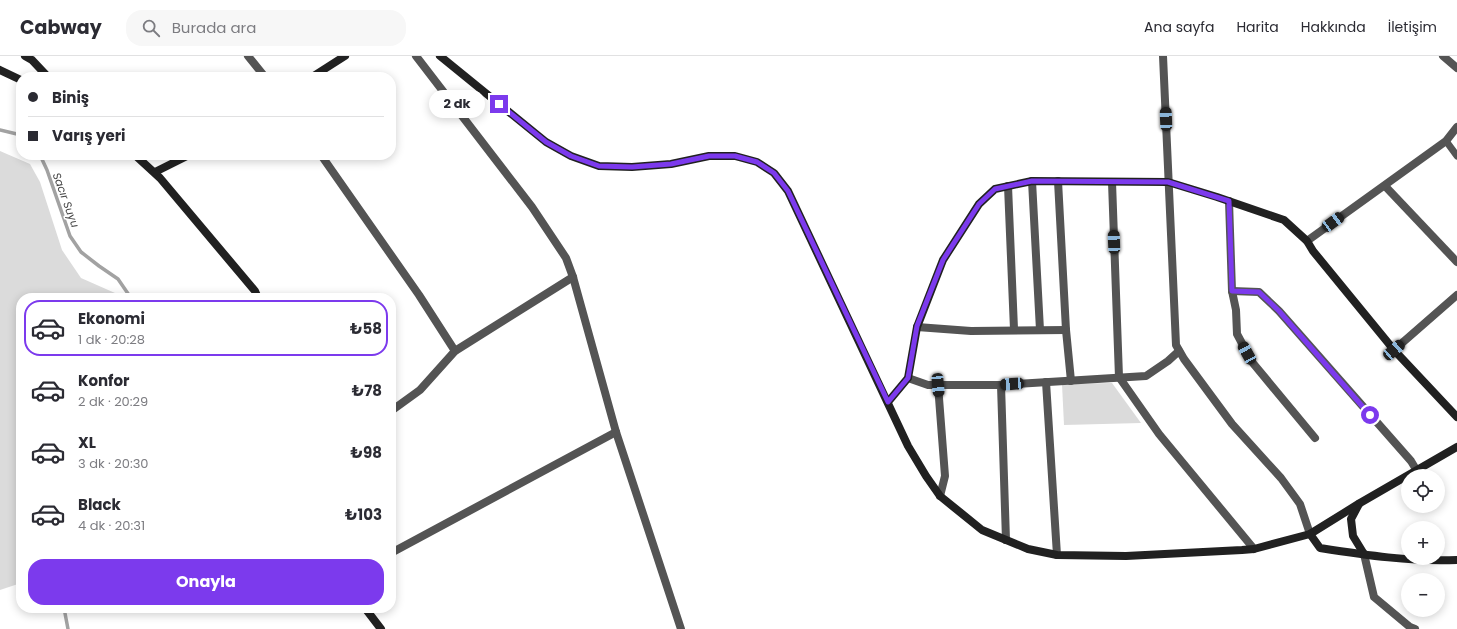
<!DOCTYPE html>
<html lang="tr">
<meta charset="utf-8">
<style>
body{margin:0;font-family:Poppins,sans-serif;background:#f7f7f7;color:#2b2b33;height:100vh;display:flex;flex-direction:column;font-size:15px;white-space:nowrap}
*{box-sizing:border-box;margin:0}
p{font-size:13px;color:#7c7c81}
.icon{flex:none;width:22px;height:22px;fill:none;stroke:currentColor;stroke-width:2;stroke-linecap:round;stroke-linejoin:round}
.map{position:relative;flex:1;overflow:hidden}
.panel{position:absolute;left:16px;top:237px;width:380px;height:320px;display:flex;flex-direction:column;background:#fff;border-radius:16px;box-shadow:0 2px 10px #0003}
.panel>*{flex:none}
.hud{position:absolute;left:16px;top:16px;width:380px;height:88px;border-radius:16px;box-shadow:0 2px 10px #0003;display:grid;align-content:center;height:88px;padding:0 12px;background:#fff}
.controls{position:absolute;left:1401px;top:413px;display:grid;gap:8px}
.controls a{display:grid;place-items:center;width:44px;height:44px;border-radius:50%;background:#fff;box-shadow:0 2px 10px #0003;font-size:20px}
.end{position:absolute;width:18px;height:18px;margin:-9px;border:5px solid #7c3aed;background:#fff;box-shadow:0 0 0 2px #fff}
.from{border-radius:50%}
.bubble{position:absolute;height:28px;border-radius:14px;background:#fff;box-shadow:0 2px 10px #0003;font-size:13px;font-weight:700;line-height:28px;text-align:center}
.car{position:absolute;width:12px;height:24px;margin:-12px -6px;border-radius:5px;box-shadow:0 0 3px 1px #0007;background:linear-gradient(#222 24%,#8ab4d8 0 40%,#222 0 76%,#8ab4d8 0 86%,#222 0)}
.hud b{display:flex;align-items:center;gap:14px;height:38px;font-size:15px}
.hud b+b{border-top:1px solid #e1e1e2}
.hud i{width:10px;height:10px;background:#2b2b33}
ul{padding:7px 0 0;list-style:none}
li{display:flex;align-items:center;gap:12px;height:56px;margin:0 8px 6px;padding:0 4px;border:2px solid transparent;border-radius:16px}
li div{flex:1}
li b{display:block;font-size:15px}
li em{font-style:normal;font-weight:700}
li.on{border-color:#7c3aed}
li>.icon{width:36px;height:36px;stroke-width:1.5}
.action{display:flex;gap:8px;margin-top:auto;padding:8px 12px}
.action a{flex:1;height:46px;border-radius:16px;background:#7c3aed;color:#fff;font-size:16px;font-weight:700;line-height:46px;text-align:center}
header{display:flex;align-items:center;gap:24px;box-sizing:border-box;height:56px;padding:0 20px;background:#fff;border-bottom:1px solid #e1e1e2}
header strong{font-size:19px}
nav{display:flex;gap:22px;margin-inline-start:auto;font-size:14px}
.search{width:280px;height:36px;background:#f7f7f7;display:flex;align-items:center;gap:10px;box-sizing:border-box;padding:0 14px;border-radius:16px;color:#7c7c81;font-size:15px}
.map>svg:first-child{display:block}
.green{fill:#dbdbdb}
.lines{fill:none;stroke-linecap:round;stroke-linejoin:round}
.stream{stroke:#a2a2a2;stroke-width:3.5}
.lane{stroke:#545454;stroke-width:7}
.street{stroke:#545454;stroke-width:8}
.secondary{stroke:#212121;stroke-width:8}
.route{stroke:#7c3aed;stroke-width:5}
.labels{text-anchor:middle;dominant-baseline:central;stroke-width:3;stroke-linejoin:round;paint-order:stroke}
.water-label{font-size:11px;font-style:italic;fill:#434343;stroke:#fff}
</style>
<header>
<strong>Cabway</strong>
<div class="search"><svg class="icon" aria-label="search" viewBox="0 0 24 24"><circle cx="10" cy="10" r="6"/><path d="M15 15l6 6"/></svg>Burada ara</div>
<nav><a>Ana sayfa</a><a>Harita</a><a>Hakkında</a><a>İletişim</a></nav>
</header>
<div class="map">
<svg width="1457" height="573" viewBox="0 0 1457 573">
<rect width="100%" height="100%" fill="#fff"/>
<!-- green -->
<g class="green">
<polygon points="0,95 30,108 40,126 62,194 81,222 115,237 116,242 21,242 21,527 0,534"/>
<polygon points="1112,327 1141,367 1064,369 1062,328"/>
</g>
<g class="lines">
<!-- stream -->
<g class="stream">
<polyline points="0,74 21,79"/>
<polyline points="40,99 47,114 70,180 81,196 99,210 118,223 131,242"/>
<polyline points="64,552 68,573"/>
</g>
<!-- lane -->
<polyline class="lane" points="1446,85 1457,100"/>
<!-- street -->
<g class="street">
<polyline points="248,0 265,21"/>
<polyline points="416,0 532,151 566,202 573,221 616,376 681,573"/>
<polyline points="1163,0 1176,289 1184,303 1232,368 1281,422 1300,448 1310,478"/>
<polyline points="1443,0 1457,12"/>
<polyline points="321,99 419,239 455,295"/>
<polyline points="1032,125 1040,274"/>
<polyline points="1058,125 1066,274 1071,325"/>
<polyline points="1112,126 1119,321 1159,378 1254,493"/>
<polyline points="1008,130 1014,273"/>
<polyline points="1385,130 1457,206"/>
<polyline points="1229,145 1232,235 1236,254 1237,278 1252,306 1315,382"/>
<polyline points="1307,185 1446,85 1457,71"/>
<polyline points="1232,235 1259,236 1279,255 1411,405 1417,415"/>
<polyline points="917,271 971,275 1066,274"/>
<polyline points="1394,294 1457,239"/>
<polyline points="908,322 928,329 1001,329 1146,320 1168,305 1179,295"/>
<polyline points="1046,326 1057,499"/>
<polyline points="938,329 945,420 940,440"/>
<polyline points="1001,329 1006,484"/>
<polyline points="391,355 420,334 455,295 573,221"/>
<polyline points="391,497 616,376"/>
<polyline points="1364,498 1374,541 1410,571 1415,573"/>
</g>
<!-- secondary -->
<g class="secondary">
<polyline points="25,0 32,4 48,21"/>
<polyline points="440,0 546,86 571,100 599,110 632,111 671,108 709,100 735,100 757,106 774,117 788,135 908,390 926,420 940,440 982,474 1028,493 1057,499 1126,500 1242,494 1254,493 1310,478 1360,447 1457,391"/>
<polyline points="0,14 21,24"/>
<polyline points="312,21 345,0"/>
<polyline points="135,99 160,122 255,235 258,242"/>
<polyline points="155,116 189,99"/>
<polyline points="888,346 908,322 917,271 943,204 979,148 995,133 1032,125 1168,126 1217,141 1284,164 1307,185 1313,195 1394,294 1457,361"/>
<polyline points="1359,448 1351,463 1353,480 1364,498"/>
<path d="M1310,478L1320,492C1365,499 1411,506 1457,504"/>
<polyline points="365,552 381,573"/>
</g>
</g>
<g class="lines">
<!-- route -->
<polyline class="route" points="499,48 546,86 571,100 599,110 632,111 671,108 709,100 735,100 757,106 774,117 788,135 888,346 908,322 917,270 943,204 979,148 995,133 1032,125 1168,126 1229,145 1232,235 1259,236 1279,255 1370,359"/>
</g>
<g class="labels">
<!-- water labels -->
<g class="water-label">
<text transform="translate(66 144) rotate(70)">Sacır Suyu</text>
</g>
</g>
</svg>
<div class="controls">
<a><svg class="icon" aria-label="locate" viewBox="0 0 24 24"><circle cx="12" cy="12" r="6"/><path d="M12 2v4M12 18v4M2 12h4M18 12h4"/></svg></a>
<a>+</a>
<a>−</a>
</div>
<i class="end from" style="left:1370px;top:359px"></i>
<i class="end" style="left:499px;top:48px"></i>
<div class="bubble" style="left:429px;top:34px;width:56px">2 dk</div>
<i class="car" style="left:1166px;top:63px;rotate:358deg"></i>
<i class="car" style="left:1333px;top:166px;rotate:54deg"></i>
<i class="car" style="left:1114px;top:186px;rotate:358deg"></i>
<i class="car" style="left:1394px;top:294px;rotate:49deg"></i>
<i class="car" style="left:1247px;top:297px;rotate:331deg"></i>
<i class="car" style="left:1012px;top:328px;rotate:266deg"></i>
<i class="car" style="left:938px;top:329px;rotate:175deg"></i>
<div class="hud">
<b><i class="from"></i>Biniş</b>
<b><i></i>Varış yeri</b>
</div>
<section class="panel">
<ul>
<li class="on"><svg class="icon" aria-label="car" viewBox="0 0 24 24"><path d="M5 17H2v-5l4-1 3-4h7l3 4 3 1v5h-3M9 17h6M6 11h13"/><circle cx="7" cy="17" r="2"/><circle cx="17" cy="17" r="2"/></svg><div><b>Ekonomi</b><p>1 dk · 20:28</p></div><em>₺58</em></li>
<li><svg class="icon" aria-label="car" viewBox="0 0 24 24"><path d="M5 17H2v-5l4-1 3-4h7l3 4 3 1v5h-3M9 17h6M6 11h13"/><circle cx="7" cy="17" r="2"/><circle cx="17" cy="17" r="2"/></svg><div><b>Konfor</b><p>2 dk · 20:29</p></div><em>₺78</em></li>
<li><svg class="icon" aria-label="car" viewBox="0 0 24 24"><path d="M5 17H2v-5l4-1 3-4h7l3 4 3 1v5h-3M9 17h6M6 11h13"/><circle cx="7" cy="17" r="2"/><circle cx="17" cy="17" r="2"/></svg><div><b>XL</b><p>3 dk · 20:30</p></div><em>₺98</em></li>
<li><svg class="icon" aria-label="car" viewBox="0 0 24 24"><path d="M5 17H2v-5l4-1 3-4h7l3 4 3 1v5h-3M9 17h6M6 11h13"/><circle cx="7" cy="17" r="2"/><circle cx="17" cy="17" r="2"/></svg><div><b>Black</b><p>4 dk · 20:31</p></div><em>₺103</em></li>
</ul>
<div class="action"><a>Onayla</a></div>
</section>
</div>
